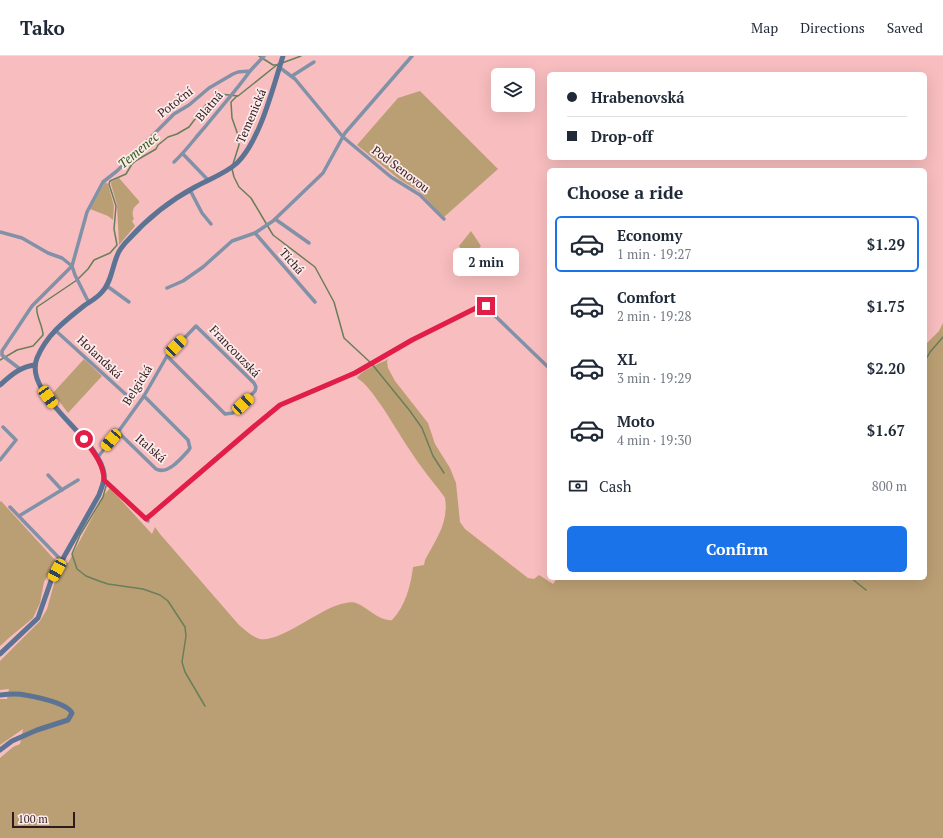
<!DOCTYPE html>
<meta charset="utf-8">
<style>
body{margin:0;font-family:"PT Serif",serif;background:#f6f6f7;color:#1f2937;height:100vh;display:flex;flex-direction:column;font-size:15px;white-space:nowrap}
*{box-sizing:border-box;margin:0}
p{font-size:13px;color:#747a83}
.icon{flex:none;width:22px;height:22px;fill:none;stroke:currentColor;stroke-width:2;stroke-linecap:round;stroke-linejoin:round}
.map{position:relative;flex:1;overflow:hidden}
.details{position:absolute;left:547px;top:112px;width:380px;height:412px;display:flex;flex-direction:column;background:#fff;border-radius:6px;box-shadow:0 4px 16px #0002}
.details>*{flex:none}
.hud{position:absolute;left:547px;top:16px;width:380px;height:88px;border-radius:6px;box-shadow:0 4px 16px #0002;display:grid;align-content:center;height:88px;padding:0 20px;background:#fff}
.buttons{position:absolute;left:491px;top:12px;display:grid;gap:8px}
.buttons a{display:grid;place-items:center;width:44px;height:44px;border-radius:6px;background:#fff;box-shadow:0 4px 16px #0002;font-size:20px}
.scale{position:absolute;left:12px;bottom:10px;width:63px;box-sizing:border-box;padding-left:4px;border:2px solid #301b1c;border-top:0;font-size:11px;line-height:14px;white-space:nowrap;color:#301b1c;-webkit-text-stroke:3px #fdeaea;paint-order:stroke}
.end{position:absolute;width:18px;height:18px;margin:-9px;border:5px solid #e11d48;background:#fff;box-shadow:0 0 0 2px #fff}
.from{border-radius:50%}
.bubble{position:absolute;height:28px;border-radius:6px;background:#fff;box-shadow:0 4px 16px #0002;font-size:13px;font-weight:600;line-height:28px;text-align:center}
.car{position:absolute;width:12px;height:24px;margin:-12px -6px;border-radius:5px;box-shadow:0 0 3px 1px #0007;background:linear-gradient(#f5c518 24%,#345 0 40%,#f5c518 0 76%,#345 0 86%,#f5c518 0)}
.hud b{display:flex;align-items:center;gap:14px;height:38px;font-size:15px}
.hud b+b{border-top:1px solid #e0e1e3}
.hud i{width:10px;height:10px;background:#1f2937}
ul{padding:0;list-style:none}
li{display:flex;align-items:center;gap:12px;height:56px;margin:0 8px 6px;padding:0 12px;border:2px solid transparent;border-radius:6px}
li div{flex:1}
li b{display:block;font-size:15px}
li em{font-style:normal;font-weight:600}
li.selected{border-color:#1a73e8}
li>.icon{width:36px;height:36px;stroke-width:1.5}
h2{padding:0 20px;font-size:18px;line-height:48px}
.pay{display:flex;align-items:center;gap:10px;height:44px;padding:0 20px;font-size:15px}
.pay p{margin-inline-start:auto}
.action{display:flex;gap:8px;margin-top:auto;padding:8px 20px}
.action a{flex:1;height:46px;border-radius:6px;background:#1a73e8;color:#fff;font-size:16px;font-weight:600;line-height:46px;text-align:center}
header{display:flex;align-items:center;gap:24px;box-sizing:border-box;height:56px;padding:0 20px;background:#fff;border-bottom:1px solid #e0e1e3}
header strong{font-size:19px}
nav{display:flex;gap:22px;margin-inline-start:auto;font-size:14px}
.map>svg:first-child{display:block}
.green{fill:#bb9f74}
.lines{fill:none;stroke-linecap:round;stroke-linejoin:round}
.stream{stroke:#697e5a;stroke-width:1.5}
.street{stroke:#8191a8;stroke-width:3.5}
.secondary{stroke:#5c7394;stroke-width:5}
.route{stroke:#e11d48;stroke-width:5}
.labels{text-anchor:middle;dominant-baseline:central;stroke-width:3.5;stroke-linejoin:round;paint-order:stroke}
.street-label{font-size:12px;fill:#301b1c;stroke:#fdeaea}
.water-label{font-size:13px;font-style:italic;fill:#2b5c12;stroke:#fdeaea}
</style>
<header>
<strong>Tako</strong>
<nav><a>Map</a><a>Directions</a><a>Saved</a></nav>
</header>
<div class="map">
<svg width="943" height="782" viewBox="0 0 943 782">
<rect width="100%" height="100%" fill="#f8bdbe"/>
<!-- green -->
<g class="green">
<polygon points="420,35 498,113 444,161 419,135 399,123 357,89 398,42"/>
<path d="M119,122L139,145V147C133,151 131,156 134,163L132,165L135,170L119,189L117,149L111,128V126Z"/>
<polygon points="105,126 108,128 114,150 113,164 108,160 90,153"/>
<polygon points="471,175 481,190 469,204 459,190"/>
<path d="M943,267V782H0V702L13,691L20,688L23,673L0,689V643H7L9,633L0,634V605L40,565L47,553L54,528L66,507H68L104,439L110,432L152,478L155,471L160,478L239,569C245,574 252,581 260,583C278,587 318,555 338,549C343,547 352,545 356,547C367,551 380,566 392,564C405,551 411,529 413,511L424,509L425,504C436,483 449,467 445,442C444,439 426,418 423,413C408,393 396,372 383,352C375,341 368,329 357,322C362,314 380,307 389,303L387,305L388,312L395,325L428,367L435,388L450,412L456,427L460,466L465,473L528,522L534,523L539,519L553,528L557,522H925V289L939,275Z"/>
<polygon points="84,303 102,320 68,357 53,337"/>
<polygon points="1,445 55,504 55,507 44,526 40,547 33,562 10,581 0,590 0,446"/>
</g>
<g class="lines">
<!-- stream -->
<g class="stream">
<polyline points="259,0 273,9 277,9"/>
<polyline points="282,7 301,0"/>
<polyline points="233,108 239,89 238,79 232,62 231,46 237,40"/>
<polyline points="232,113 234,121 239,131 251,142 273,179 315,211 334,246 344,282 371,307 410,355 422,372 433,400 444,417"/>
<path d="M0,304L17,294L33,290L43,279C43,270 35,258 37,251L77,224L88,213L94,204L110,197L117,189L114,173L116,150L109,128L110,125L126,118L132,108L137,104L156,93L158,89L168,81L177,78L189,71L208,46L220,38L238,40L278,8"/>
<polyline points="925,305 930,296 943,281"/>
<polyline points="106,430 103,441 80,479 72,498 77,513 86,520 99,525 108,528 143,533 160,539 168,545 185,571 186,580 182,606 185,616 205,650"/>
<polyline points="851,522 866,534"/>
</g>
<!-- street -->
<g class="street">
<polyline points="279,11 295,23 343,81 391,121 420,139 444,163"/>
<polyline points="292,20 314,6"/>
<polyline points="183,98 208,124"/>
<path d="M174,106C186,95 194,83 205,71C220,52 236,35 250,15"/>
<polyline points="190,134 202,157 211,168"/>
<polyline points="275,163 309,187"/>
<polyline points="0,176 22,182 48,197 62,202 72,210 75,219 89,247"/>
<polyline points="255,177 315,246"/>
<polyline points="107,230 129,246"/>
<polyline points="167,232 183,225 203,211 232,185 255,177 273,165 323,117 345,77 412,0"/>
<polyline points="55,274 132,344"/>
<polyline points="20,313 3,300 2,299 2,295 32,250 72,210 87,156 103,126 117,115 174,58 189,49 209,32 233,18 238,16 250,15 264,0"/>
<path d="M118,376L156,413C167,419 180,404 188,395L190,392L188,384L144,340"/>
<polyline points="97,402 118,376 144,340 167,300 196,270 254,327 256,331 255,335 233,357 225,358 167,300"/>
<polyline points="0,404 16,384 3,371"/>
<polyline points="48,419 62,434"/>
<polyline points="104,424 148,465"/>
<polyline points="10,451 62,505"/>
<polyline points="19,460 78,424"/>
<polyline points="146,463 251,373 280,349 329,329 357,315 413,283 481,250 487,252 549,312"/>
</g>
<!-- secondary -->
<g class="secondary">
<path d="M0,329C10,320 21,310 35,309"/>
<path d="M0,598L38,562L52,522L99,439C101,432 105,426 104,418C100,382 22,339 37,302C47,278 66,264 85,249C91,245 97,242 102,236C111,227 112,212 117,200C119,194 124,188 129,183C147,163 171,144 195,131C209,123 225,118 237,107C260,85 273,31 283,0"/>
<path d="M0,639C8,638 17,637 25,639C36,641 67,647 72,657L68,664L37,674L12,685L0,694"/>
</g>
</g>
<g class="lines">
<!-- route -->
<path class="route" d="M84,383C92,394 104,408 104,424L146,463L251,373L280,349L355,317L412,284L478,251L482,250H486"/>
</g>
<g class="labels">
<!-- street labels -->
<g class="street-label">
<text transform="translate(175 46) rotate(-38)">Potoční</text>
<text transform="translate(209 50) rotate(-50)">Blatná</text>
<text transform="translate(251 60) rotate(-67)">Temenická</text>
<text transform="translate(401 113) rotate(37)">Pod Senovou</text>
<text transform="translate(292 205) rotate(49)">Tichá</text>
<text transform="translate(235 295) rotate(46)">Francouzská</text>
<text transform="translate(100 301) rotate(43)">Holandská</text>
<text transform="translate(137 329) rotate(-58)">Belgická</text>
<text transform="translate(151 392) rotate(41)">Italská</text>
</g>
<!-- water labels -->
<g class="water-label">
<text transform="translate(138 94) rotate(-40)">Temenec</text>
</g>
</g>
</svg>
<div class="buttons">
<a><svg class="icon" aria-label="layers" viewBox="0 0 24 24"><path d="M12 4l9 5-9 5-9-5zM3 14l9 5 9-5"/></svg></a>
</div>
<div class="scale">100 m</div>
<i class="end from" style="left:84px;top:383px"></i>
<i class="end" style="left:486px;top:250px"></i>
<div class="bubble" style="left:453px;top:192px;width:66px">2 min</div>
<i class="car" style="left:176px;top:290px;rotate:44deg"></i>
<i class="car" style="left:48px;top:341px;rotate:145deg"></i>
<i class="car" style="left:243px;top:348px;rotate:47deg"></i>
<i class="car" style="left:111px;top:384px;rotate:220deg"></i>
<i class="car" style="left:57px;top:514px;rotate:209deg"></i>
<div class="hud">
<b><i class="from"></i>Hrabenovská</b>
<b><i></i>Drop-off</b>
</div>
<section class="details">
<h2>Choose a ride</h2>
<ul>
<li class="selected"><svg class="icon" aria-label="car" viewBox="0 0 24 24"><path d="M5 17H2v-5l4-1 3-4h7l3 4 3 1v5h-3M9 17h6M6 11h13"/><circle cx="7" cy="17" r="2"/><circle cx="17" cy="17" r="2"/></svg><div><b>Economy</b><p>1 min · 19:27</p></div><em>$1.29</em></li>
<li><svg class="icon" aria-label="car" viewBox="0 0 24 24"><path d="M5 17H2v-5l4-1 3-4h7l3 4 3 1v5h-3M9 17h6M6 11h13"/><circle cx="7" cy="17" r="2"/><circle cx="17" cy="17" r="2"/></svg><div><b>Comfort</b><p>2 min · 19:28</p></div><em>$1.75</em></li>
<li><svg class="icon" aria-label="car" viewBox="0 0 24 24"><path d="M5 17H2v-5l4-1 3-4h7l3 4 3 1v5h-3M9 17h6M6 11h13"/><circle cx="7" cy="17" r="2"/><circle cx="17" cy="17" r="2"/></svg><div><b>XL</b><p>3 min · 19:29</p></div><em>$2.20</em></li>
<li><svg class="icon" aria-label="car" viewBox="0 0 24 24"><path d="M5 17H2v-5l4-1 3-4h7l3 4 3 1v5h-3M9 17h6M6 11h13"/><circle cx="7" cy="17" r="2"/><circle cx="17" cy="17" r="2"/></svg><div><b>Moto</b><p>4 min · 19:30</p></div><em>$1.67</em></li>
</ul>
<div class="pay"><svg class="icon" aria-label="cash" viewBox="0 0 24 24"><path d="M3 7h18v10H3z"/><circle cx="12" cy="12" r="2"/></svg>Cash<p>800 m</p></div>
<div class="action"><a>Confirm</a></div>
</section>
</div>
